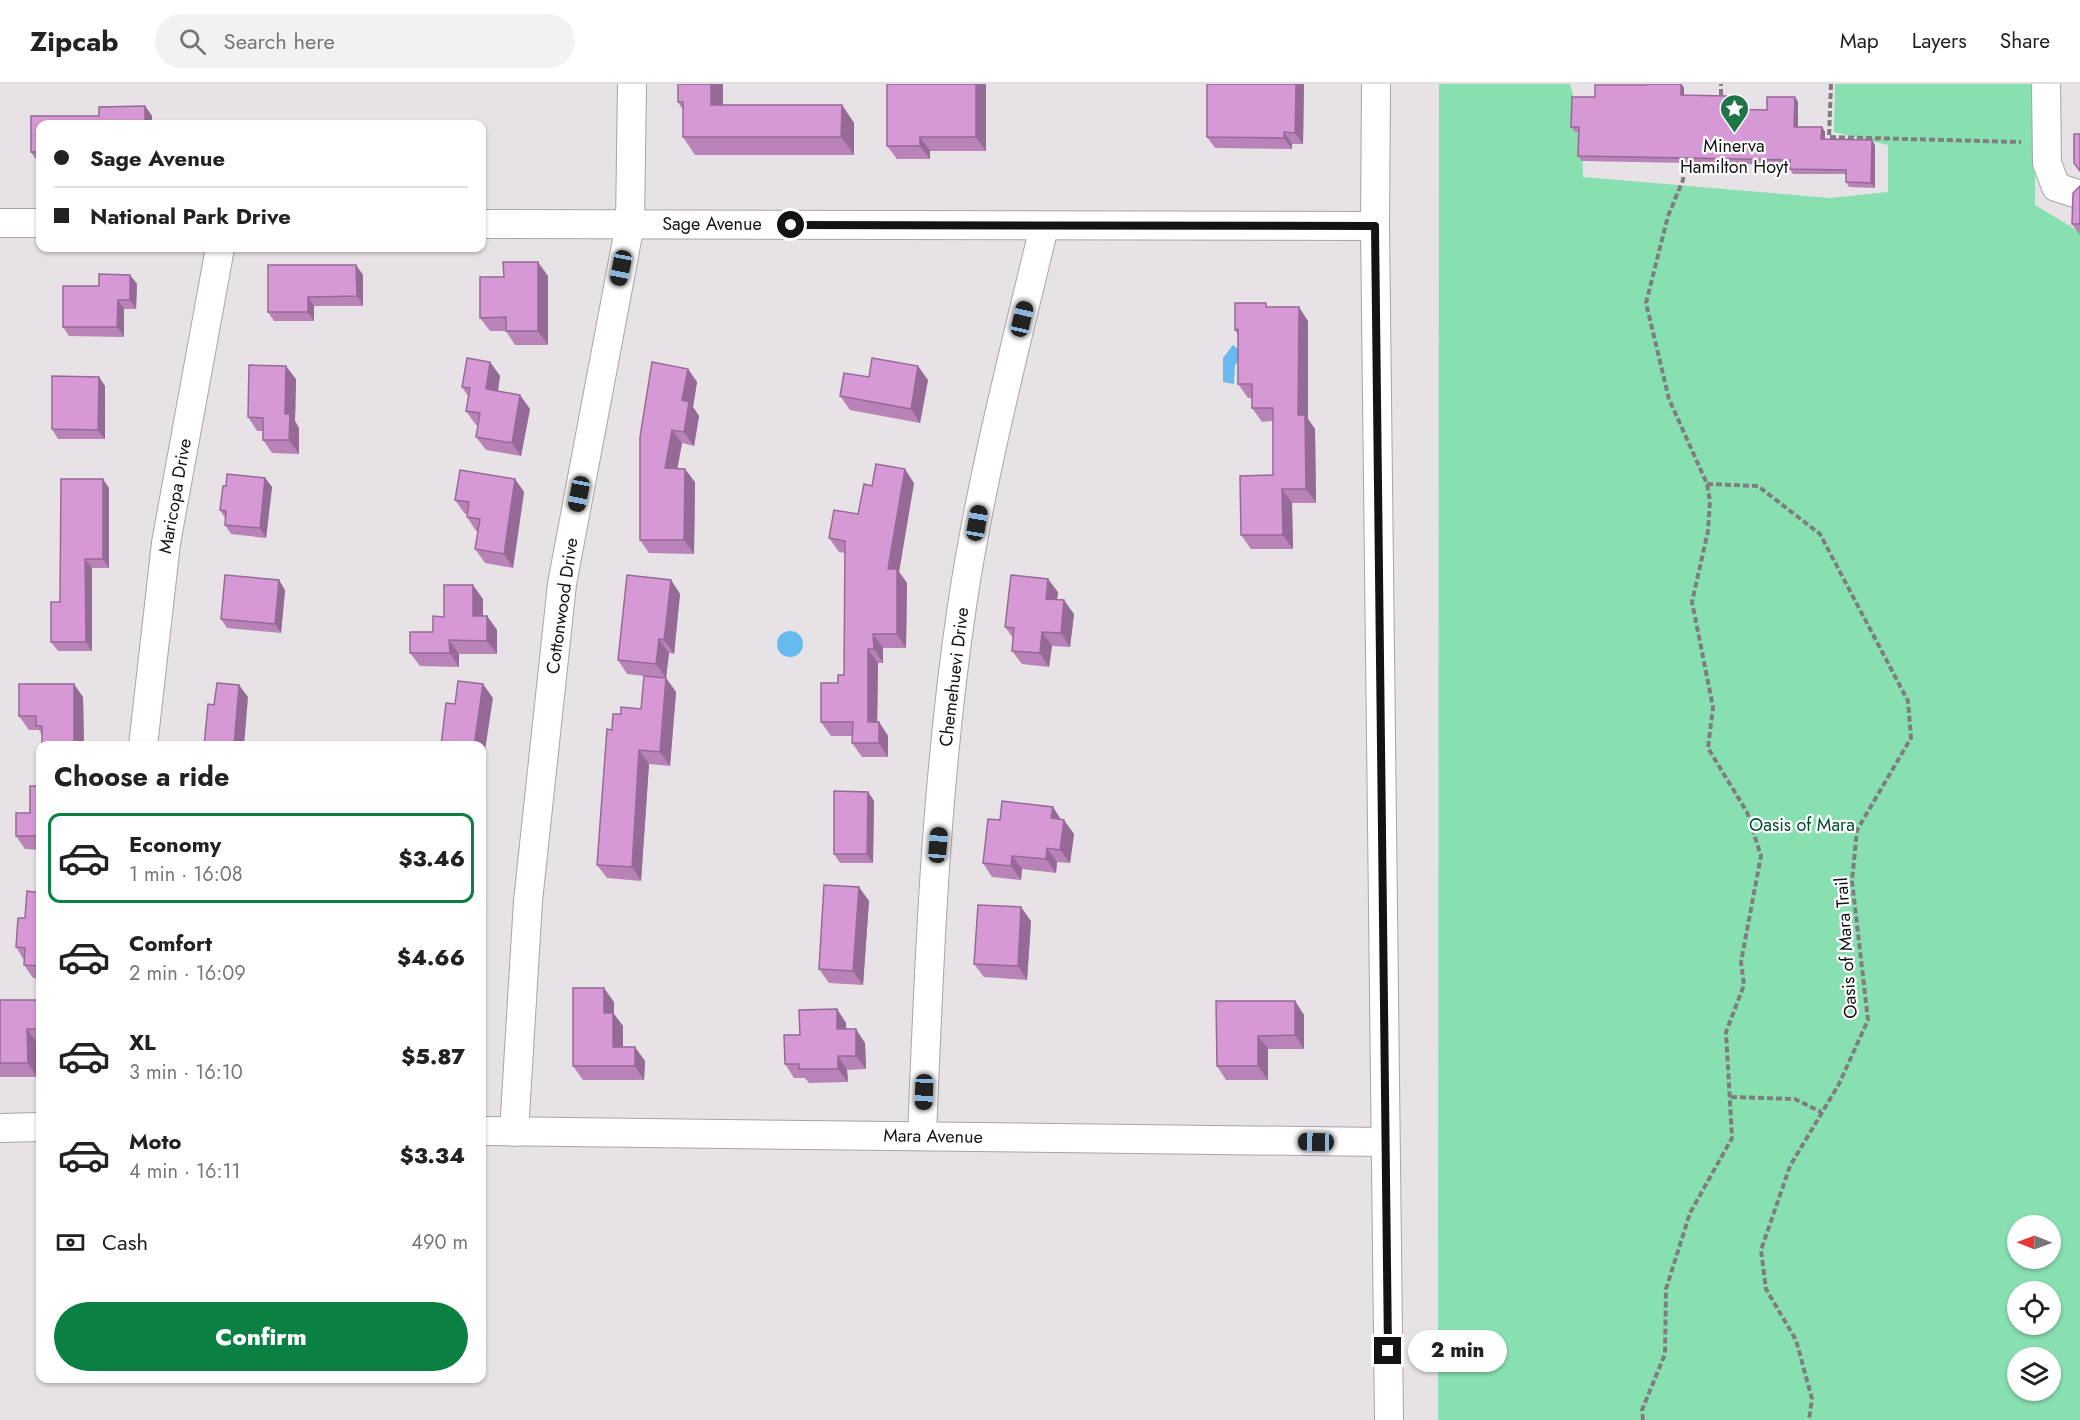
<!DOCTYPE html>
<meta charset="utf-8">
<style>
body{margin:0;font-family:Jost,sans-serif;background:#f2f2f2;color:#222;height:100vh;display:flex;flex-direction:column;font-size:22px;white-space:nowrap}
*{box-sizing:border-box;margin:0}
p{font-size:20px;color:#767676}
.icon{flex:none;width:33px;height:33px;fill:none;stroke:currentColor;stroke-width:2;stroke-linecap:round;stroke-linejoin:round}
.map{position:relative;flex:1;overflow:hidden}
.side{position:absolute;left:36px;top:657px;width:450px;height:642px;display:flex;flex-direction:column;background:#fff;border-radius:12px;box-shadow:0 2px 4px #0004}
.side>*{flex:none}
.banner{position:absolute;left:36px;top:36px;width:450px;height:132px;border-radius:12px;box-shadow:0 2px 4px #0004;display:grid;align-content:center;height:132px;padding:0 18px;background:#fff}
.needle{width:39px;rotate:271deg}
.controls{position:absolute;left:2007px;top:1131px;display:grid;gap:12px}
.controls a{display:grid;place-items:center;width:54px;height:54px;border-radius:50%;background:#fff;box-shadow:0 2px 4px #0004;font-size:30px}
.end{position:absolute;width:27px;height:27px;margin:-14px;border:8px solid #141314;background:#fff;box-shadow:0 0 0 3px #fff}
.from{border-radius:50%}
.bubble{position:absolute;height:42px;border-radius:21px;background:#fff;box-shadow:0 2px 4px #0004;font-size:20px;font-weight:800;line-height:42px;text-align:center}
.car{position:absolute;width:18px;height:36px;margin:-18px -9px;border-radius:8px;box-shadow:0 0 4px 2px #0007;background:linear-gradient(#222 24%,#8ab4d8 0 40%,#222 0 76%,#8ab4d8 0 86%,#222 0)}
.banner b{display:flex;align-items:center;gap:21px;height:57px;font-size:22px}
.banner b+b{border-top:2px solid #e0e0e0}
.banner i{width:15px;height:15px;background:#222}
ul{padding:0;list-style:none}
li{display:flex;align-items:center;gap:18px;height:90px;margin:0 12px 9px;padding:0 6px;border:3px solid transparent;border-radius:12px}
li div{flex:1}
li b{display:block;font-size:22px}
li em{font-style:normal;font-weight:800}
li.selected{border-color:#0b8043}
li>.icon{width:54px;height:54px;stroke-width:1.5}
h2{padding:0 18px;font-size:27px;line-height:72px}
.pay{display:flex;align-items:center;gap:15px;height:66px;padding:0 18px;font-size:22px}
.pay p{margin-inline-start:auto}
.primary-button{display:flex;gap:12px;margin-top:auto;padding:12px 18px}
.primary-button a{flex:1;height:69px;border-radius:36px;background:#0b8043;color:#fff;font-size:24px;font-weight:800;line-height:69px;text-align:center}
header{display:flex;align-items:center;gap:36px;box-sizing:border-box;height:84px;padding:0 30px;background:#fff;border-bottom:2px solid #e0e0e0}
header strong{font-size:28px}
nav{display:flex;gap:33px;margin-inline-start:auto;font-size:21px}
.search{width:420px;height:54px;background:#f2f2f2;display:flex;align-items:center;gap:15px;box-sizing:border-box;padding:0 21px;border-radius:33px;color:#767676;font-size:22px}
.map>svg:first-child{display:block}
.green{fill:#88e0b1;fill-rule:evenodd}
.water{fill:#67baee}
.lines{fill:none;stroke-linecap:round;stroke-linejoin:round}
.minor-casing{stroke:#a8a4a8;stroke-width:30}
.path{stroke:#807d80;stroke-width:4;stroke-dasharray:6 3;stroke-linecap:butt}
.minor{stroke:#fff;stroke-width:28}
.wall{fill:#b983b8}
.shaded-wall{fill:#966a96}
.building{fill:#d798d6;stroke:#966a96;stroke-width:1.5}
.route{stroke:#141314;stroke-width:8}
.labels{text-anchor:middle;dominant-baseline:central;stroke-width:4.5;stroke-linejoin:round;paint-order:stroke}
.poi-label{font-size:18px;fill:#141314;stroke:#fff}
.street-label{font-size:18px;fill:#141314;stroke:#fff}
.park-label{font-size:18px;fill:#004d2f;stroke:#fff}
</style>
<header>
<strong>Zipcab</strong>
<div class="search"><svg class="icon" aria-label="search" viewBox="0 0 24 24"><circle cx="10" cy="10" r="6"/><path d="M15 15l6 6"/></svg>Search here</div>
<nav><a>Map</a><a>Layers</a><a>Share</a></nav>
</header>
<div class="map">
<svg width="2080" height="1336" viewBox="0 0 2080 1336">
<rect width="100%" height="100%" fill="#e6e2e6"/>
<!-- green -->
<path class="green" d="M1439,0H1570L1575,18V47L1582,48L1583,93L1830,114L1888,108V61L1834,48L1835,0H2035V121L2080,148V1336H1438ZM2018,1142H2050V1174H2018ZM2018,1208H2050V1240H2018ZM2018,1274H2050V1306H2018Z"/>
<!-- water -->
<g class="water">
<polygon points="1233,261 1245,271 1235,281 1234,300 1223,298 1223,274"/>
<circle cx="790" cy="560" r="13"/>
</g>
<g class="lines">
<defs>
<g id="minor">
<polyline points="1376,0 1375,142 1389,1336"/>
<polyline points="2046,0 2047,79 2056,103 2078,110"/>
<polyline points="0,139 40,139"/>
<polyline points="482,140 1375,142"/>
<polyline points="143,662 166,459 220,164"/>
<polyline points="0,1044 40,1043"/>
<polyline points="482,1047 1384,1058"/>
<polyline points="514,1048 528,817 562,500 630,140 632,0"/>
<path d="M922,1052C929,875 936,697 962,522C981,394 1014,268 1044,143"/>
</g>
</defs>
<!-- minor casing -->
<use href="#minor" class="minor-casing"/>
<!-- path -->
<g class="path">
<polyline points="1831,0 1829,53 2021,58"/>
<polyline points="1721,11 1721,0"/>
<polyline points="1707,400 1758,402 1820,450 1908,617 1911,654 1857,746 1852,797 1868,936 1839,1000 1790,1082 1761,1166 1766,1205 1796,1256 1812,1315 1809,1336"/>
<polyline points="1731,1013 1795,1015 1821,1028"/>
<polyline points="1643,1336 1642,1326 1665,1270 1666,1205 1690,1129 1732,1054 1726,948 1744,901 1741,878 1761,772 1747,728 1708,664 1713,623 1692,518 1708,447 1710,417 1707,400 1669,315 1646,219 1668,132 1683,96 1684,79"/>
</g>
<!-- minor -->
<use href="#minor" class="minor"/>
</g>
<!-- wall -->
<g class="wall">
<polygon points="887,0 986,0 986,67 930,67 930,75 897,75 887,62"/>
<polygon points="1304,0 1303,60 1292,60 1292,65 1215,64 1207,53"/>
<polygon points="1646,0 1682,0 1684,4 1684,11 1726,12 1729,17 1729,25 1767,26 1795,13 1798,18 1798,43 1822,43 1825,48 1825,55 1875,61 1875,104 1849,103 1846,98 1846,90 1793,90 1790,85 1790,81 1582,77 1578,72 1579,48 1575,48 1571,43 1595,13 1646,1"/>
<polygon points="678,18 723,21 842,21 854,39 854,71 695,71 683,53 683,26"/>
<polygon points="145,22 152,32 152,40 40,40 40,77 37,77 31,68 31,32 99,32 99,23"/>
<polygon points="2080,102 2080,151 2072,140"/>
<polygon points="356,181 363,191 363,222 314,222 314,237 274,237 268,228"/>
<polygon points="130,191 137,200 136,225 124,225 124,253 69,252 63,243 99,202"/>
<polygon points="548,192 548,261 515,261 506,247 490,247 480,234"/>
<polygon points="1269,223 1308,237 1308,335 1315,345 1316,419 1292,419 1293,465 1251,465 1241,451 1273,391 1273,337 1262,338 1252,324 1252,314 1248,314 1238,300 1238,251 1235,246"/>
<polygon points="490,278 500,292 498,307 530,325 521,372 486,366 476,353 478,341 476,341 466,327 468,312 462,303"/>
<polygon points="688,285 697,298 693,323 699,332 694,362 682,359 677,384 695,398 694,470 649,469 640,456"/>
<polygon points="99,293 105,302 105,355 58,355 52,345"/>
<polygon points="869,293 928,296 920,339 850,326 840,312"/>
<polygon points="296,295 295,337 299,344 299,370 272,369 263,356 263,347 257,347 248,333"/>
<polygon points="265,394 272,403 266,454 231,450 225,441 225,434 220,426 226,402"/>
<polygon points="515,395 524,408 513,484 485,479 475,465 478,447 476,447 467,433 467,430 465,430 455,416"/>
<polygon points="914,399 899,488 907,499 906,564 883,564 883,579 878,579 877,638 879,638 888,652 888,673 862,673 852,659 852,652 831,652 821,638 838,599 844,591 845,469 839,468 829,454 858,430 872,402"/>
<polygon points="109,404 109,484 92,484 92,567 58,567 51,558 60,518"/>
<polygon points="671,496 680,510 674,570 669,569 666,594 676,608 670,682 649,680 641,797 607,794 597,781 612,646 621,630 641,625 663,594 627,590 618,576"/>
<polygon points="285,506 281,549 227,544 221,535"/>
<polygon points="1058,508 1057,516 1074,530 1070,563 1052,562 1049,583 1022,580 1012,567 1013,554 1005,543"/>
<polygon points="483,515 483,532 487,532 497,546 497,570 459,570 459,583 420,582 410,569 433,548 444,533"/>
<polygon points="83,613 84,662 42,662 42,651 39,646 29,646 19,632"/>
<polygon points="40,702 40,766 25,765 16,752 30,729"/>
<polygon points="868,708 874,717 873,779 840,779 834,770"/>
<polygon points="1000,736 1061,736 1074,750 1070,779 1057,778 1056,789 1022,785 1021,796 992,793 983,779"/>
<polygon points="40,809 40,895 33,894 24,881 24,876 16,863"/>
<polygon points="869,817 863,901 829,899 819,885"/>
<polygon points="1031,837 1027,896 984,893 974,880"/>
<polygon points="0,916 40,916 40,959 37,959 37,993 0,993"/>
<polygon points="1295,917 1304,931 1304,965 1268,965 1268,996 1226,996 1217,982"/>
<polygon points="614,918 614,930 623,942 623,963 645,977 644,996 583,996 573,982"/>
<polygon points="837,925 846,939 846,945 865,959 866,985 847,986 848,998 809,999 805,994 794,994 785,980 800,951"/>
</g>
<!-- shaded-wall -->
<g class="shaded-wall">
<polygon points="711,0 723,0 723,39 711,21"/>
<polygon points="976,0 986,0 986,67 976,53"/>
<polygon points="1296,0 1304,0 1303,60 1295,49"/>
<polygon points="1681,0 1684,4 1684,16 1681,11"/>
<polygon points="1726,12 1729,17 1729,30 1725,25"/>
<polygon points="1795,13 1798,18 1798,48 1794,43"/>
<polygon points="842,21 854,39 854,71 841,53"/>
<polygon points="145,22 152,32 152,40 145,40"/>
<polygon points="1822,43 1825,48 1825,60 1821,55"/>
<polygon points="1284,48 1292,60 1292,65 1284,54"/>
<polygon points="920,53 930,67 930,75 920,62"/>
<polygon points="1872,56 1875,61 1875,104 1871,99"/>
<polygon points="538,178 548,192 548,261 538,247"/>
<polygon points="356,181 363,191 363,222 357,212"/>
<polygon points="130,191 137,200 136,225 130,216"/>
<polygon points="308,213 314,222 314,237 308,228"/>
<polygon points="118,216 124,225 124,253 117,243"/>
<polygon points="1299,223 1308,237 1308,335 1315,345 1316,419 1306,405 1298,331"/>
<polygon points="490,278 500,292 496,319 486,305"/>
<polygon points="286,282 296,295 295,337 299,344 299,370 289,356 285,330"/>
<polygon points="918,282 928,296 920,339 911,325"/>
<polygon points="688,285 697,298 693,323 699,332 694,362 684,348 682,316"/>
<polygon points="99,293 105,302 105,355 98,346"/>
<polygon points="520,311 530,325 521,372 512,359"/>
<polygon points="672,346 682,359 675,398 665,384"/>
<polygon points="685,385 695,398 694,470 684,456"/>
<polygon points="905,385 914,399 899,488 907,499 906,564 897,550 888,485"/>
<polygon points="265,394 272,403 266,454 260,444"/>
<polygon points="103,395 109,404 109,484 103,475"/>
<polygon points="515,395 524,408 513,484 504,470"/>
<polygon points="1282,405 1292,419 1293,465 1283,451"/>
<polygon points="85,475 92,484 92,567 86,558"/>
<polygon points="1048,495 1058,508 1055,528 1046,515"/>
<polygon points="279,496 285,506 281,549 275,540"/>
<polygon points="671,496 680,510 674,570 664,556"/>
<polygon points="473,501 483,515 483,546 473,532"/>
<polygon points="1064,516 1074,530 1070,563 1061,549"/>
<polygon points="487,532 497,546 497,570 487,557"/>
<polygon points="1042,548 1052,562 1049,583 1040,569"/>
<polygon points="873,550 883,564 883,579 874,565"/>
<polygon points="659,555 669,569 666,594 656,580"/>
<polygon points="449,556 459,570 459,583 450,569"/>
<polygon points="868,565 878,579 877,652 868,638"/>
<polygon points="666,594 676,608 670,682 660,668"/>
<polygon points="74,600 83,613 84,662 74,662"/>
<polygon points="483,600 493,614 482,686 482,662 474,662"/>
<polygon points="239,601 248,613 244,662 234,662"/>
<polygon points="879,638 888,652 888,673 879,659"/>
<polygon points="639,666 649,680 641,797 632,783"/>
<polygon points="868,708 874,717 873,779 867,770"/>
<polygon points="1053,723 1062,737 1051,734"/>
<polygon points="1064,736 1074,750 1070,779 1060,766"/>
<polygon points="1047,764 1057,778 1056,789 1046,775"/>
<polygon points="1012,772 1022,785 1021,796 1011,782"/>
<polygon points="859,803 869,817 863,901 853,887"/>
<polygon points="1021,823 1031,837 1027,896 1018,882"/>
<polygon points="604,904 614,918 614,930 623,942 623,977 613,963 604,929"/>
<polygon points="1295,917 1304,931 1304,965 1295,951"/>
<polygon points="837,925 846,939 847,959 837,945"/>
<polygon points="27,945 37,959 37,993 28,979"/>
<polygon points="856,945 865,959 866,985 856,972"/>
<polygon points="1258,952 1268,965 1268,996 1258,982"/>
<polygon points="635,963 645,977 644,996 635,982"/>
<polygon points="838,972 847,986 848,998 838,985"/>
</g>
<!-- building -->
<g class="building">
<polygon points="678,0 711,0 711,21 842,21 841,53 683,53 683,18 678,18"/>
<polygon points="887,0 976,0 976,53 920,53 920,62 887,62"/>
<polygon points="1207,0 1296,0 1295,49 1284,48 1284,54 1207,53"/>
<polygon points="1646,0 1681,0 1681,11 1726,12 1725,25 1767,26 1767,13 1795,13 1794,43 1822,43 1821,55 1872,56 1871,99 1846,98 1846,86 1790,85 1790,76 1578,72 1579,43 1571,43 1572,13 1595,13 1595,1 1646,1"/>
<polygon points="145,22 145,40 40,40 40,68 31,68 31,32 99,32 99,23"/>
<polygon points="2074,50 2080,50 2080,87 2074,79"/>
<polygon points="2080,102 2080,140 2072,140 2073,109"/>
<polygon points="503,178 538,178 538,247 506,247 506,233 480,234 480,193 504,193"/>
<polygon points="268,181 356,181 357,212 308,213 308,228 268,228"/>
<polygon points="99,190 130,191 130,216 118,216 117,243 63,243 63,202 99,202"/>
<polygon points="1235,219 1266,219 1266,223 1299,223 1298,331 1305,331 1306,405 1282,405 1283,451 1241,451 1240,392 1273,391 1273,324 1252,324 1252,300 1238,300 1238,245 1235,246"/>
<polygon points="467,274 490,278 486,305 520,311 512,359 476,353 480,329 466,327 470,304 462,303"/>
<polygon points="872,274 918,282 911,325 840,312 844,289 869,293"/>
<polygon points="652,278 688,285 682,316 689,318 684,348 672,346 665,384 685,385 684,456 640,456 640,353"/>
<polygon points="249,281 286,282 285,330 290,330 289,356 263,356 263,334 248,333"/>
<polygon points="52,292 99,293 98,346 52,345"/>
<polygon points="876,380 905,385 888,485 897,485 897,550 873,550 874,565 868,565 868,638 879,638 879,659 852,659 853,638 821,638 821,599 838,599 838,591 844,591 845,457 829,454 834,426 858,430 864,400 872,402"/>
<polygon points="460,386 515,395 504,470 475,465 480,435 467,433 469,418 455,416"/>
<polygon points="227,390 265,394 260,444 225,441 226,427 220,426 223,402 226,402"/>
<polygon points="61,395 103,395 103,475 85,475 86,558 51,558 51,518 60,518"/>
<polygon points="225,491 279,496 275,540 221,535"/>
<polygon points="627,491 671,496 664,556 659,555 656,580 618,576"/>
<polygon points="1011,491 1048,495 1046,515 1064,516 1061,549 1042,548 1040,569 1012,567 1014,544 1005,543"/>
<polygon points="444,501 473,501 473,532 487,532 487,557 449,556 450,569 410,569 410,548 433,548 433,532 444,533"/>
<polygon points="644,592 666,594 660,668 639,666 632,783 597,781 607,645 612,646 613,630 621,630 621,623 641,625"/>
<polygon points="458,597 483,600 474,662 441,662 446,619 455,620"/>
<polygon points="217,599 239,601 234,662 204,662 208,620 214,621"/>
<polygon points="19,600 74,600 74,662 42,662 42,642 36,642 36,632 19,632"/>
<polygon points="30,702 40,702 40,752 16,752 16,729 30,729"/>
<polygon points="834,707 868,708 867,770 834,770"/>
<polygon points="1002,717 1053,723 1051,734 1064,736 1060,766 1047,764 1046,775 1012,772 1011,782 983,779 988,735 1000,736"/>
<polygon points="824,801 859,803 853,887 819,885"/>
<polygon points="27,807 40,809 40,882 24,881 25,864 16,863 18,834 25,834"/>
<polygon points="978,821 1021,823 1018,882 974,880"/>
<polygon points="573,904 604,904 604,929 613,929 613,963 635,963 635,982 573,982"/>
<polygon points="0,916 40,916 40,945 27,945 28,979 0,979"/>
<polygon points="1216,917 1295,917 1295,951 1258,952 1258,982 1217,982"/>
<polygon points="837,925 837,945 856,945 856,972 838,972 838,985 799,985 799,980 785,980 784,951 800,951 799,926"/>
</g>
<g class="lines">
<!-- route -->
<polyline class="route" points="791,141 1375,142 1388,1267"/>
</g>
<!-- icons -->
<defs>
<symbol id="sight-pin" viewBox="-11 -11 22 30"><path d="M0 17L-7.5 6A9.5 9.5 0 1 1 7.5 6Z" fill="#1d7548" stroke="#fff"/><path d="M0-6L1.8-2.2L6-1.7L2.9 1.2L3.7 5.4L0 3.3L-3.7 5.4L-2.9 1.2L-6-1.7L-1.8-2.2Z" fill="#fff"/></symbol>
</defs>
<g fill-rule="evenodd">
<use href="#sight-pin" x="1718" y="8" width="33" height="45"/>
</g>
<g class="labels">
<!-- poi labels -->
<g class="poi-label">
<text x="1734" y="62">Minerva<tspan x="1734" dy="21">Hamilton Hoyt</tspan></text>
</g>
<!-- street labels -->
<g class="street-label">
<text x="712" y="140">Sage Avenue</text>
<text transform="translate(175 412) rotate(-80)">Maricopa Drive</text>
<text transform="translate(562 522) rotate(-82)">Cottonwood Drive</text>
<text transform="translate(954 593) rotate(-83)">Chemehuevi Drive</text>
<text transform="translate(1846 864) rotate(-94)">Oasis of Mara Trail</text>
<text transform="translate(933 1052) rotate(1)">Mara Avenue</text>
</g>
<!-- park labels -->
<g class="park-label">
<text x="1802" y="741">Oasis of Mara</text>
</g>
</g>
</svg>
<div class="controls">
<a><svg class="needle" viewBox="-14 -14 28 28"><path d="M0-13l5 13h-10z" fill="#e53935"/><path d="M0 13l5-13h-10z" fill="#767676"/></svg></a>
<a><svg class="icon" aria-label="locate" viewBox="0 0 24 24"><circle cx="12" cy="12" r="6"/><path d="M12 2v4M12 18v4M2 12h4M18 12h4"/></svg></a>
<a><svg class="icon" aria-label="layers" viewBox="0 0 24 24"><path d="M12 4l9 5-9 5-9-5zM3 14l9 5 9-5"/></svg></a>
</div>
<i class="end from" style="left:791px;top:141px"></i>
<i class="end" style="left:1388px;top:1267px"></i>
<div class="bubble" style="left:1408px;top:1246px;width:99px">2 min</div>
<i class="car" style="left:621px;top:184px;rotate:191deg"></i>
<i class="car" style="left:1022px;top:235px;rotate:13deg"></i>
<i class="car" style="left:579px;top:410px;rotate:191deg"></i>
<i class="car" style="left:977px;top:439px;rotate:10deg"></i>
<i class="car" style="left:938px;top:761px;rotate:5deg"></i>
<i class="car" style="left:924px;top:1008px;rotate:182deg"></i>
<i class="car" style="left:1316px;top:1058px;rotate:271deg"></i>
<div class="banner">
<b><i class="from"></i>Sage Avenue</b>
<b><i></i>National Park Drive</b>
</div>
<section class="side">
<h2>Choose a ride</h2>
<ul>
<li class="selected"><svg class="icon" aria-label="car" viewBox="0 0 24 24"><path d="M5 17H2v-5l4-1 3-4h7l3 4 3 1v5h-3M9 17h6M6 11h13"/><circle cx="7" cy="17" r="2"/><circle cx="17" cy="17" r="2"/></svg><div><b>Economy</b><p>1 min · 16:08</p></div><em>$3.46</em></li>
<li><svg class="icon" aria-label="car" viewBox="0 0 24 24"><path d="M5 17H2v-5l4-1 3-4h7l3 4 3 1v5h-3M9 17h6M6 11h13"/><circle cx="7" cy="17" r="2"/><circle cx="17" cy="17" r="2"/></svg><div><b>Comfort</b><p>2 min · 16:09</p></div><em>$4.66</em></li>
<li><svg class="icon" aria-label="car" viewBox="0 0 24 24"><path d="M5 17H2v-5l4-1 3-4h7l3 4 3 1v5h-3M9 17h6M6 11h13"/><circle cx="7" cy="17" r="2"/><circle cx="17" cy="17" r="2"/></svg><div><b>XL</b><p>3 min · 16:10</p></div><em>$5.87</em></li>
<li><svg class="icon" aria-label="car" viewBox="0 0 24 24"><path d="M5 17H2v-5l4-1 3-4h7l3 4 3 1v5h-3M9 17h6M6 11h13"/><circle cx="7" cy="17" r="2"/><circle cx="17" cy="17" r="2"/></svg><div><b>Moto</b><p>4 min · 16:11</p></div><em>$3.34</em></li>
</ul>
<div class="pay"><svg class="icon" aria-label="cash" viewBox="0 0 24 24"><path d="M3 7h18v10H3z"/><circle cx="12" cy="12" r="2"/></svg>Cash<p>490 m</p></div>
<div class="primary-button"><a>Confirm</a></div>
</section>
</div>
